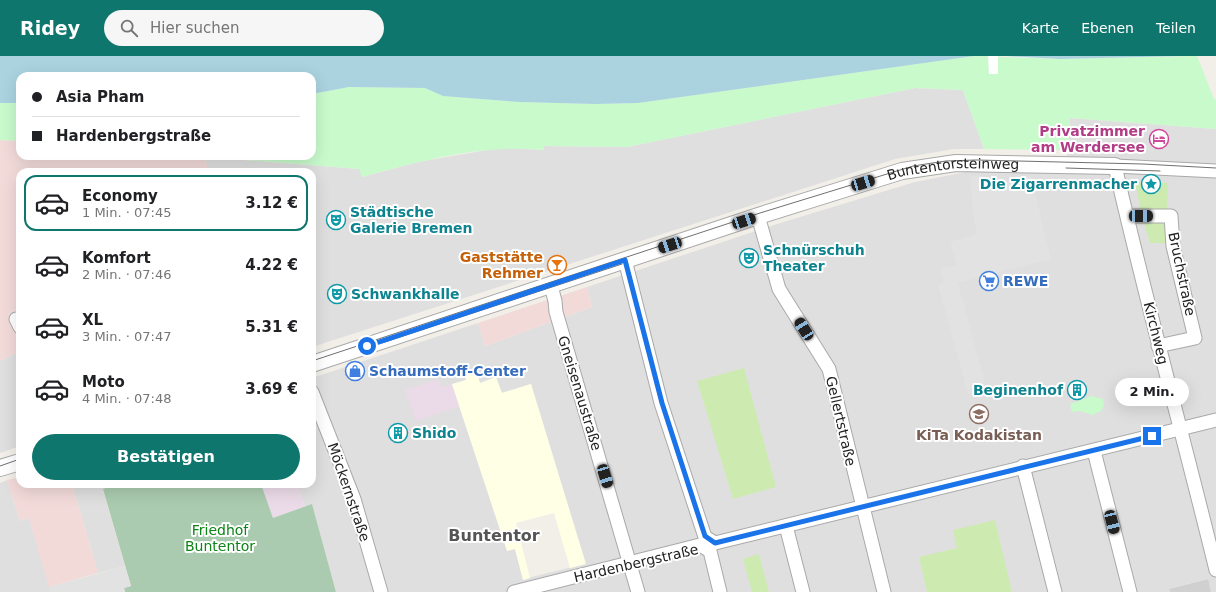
<!DOCTYPE html>
<html lang="de">
<meta charset="utf-8">
<style>
body{margin:0;font-family:"DejaVu Sans",sans-serif;background:#f6f6f6;color:#202124;height:100vh;display:flex;flex-direction:column;font-size:15px;white-space:nowrap}
*{box-sizing:border-box;margin:0}
p{font-size:13px;color:#757577}
.icon{flex:none;width:22px;height:22px;fill:none;stroke:currentColor;stroke-width:2;stroke-linecap:round;stroke-linejoin:round}
.map{position:relative;flex:1;overflow:hidden}
.panel{position:absolute;left:16px;top:112px;width:300px;height:320px;display:flex;flex-direction:column;background:#fff;border-radius:12px;box-shadow:0 4px 16px #0002}
.panel>*{flex:none}
.banner{position:absolute;left:16px;top:16px;width:300px;height:88px;border-radius:12px;box-shadow:0 4px 16px #0002;display:grid;align-content:center;height:88px;padding:0 16px;background:#fff}
.end{position:absolute;width:18px;height:18px;margin:-9px;border:5px solid #1a73e8;background:#fff;box-shadow:0 0 0 2px #fff}
.from{border-radius:50%}
.bubble{position:absolute;height:28px;border-radius:14px;background:#fff;box-shadow:0 4px 16px #0002;font-size:13px;font-weight:700;line-height:28px;text-align:center}
.car{position:absolute;width:12px;height:24px;margin:-12px -6px;border-radius:5px;box-shadow:0 0 3px 1px #0007;background:linear-gradient(#222 24%,#8ab4d8 0 40%,#222 0 76%,#8ab4d8 0 86%,#222 0)}
.banner b{display:flex;align-items:center;gap:14px;height:38px;font-size:15px}
.banner b+b{border-top:1px solid #e0e0e0}
.banner i{width:10px;height:10px;background:#202124}
ul{padding:7px 0 0;list-style:none}
li{display:flex;align-items:center;gap:12px;height:56px;margin:0 8px 6px;padding:0 8px;border:2px solid transparent;border-radius:12px}
li div{flex:1}
li b{display:block;font-size:15px}
li em{font-style:normal;font-weight:700}
li.selected{border-color:#0f766e}
li>.icon{width:36px;height:36px;stroke-width:1.5}
.cta{display:flex;gap:8px;margin-top:auto;padding:8px 16px}
.cta a{flex:1;height:46px;border-radius:24px;background:#0f766e;color:#fff;font-size:16px;font-weight:700;line-height:46px;text-align:center}
header{display:flex;align-items:center;gap:24px;box-sizing:border-box;height:56px;padding:0 20px;background:#0f766e;color:#fff}
header strong{font-size:19px}
nav{display:flex;gap:22px;margin-inline-start:auto;font-size:14px}
.search{width:280px;height:36px;background:#f6f6f6;display:flex;align-items:center;gap:10px;box-sizing:border-box;padding:0 14px;border-radius:22px;color:#757577;font-size:15px}
.map>svg:first-child{display:block}
.residential{fill:#e0dfdf;fill-rule:evenodd}
.commercial{fill:#f2dad9}
.industrial{fill:#ebdbe8}
.education{fill:#ffffe5}
.religious{fill:#d0d0d0}
.grass{fill:#cdebb0}
.cemetery{fill:#aacbaf}
.park{fill:#c8facc}
.parking{fill:#e2e2e2}
.water{fill:#aad3df}
.pier{fill:#fff}
.lines{fill:none;stroke-linecap:round;stroke-linejoin:round}
.minor-casing{stroke:#a9a9a9;stroke-width:15}
.tertiary-casing{stroke:#a9a9a9;stroke-width:18}
.minor{stroke:#fff;stroke-width:13}
.tertiary{stroke:#fff;stroke-width:16}
.tram{stroke:#707070;stroke-width:1}
.route{stroke:#1a73e8;stroke-width:5}
.labels{text-anchor:middle;dominant-baseline:central;stroke-width:4;stroke-linejoin:round;paint-order:stroke}
.hotel-label{font-size:14px;font-weight:bold;fill:#b23c85;stroke:#fff;text-anchor:end}
.street-label{font-size:14px;fill:#222;stroke:#fff}
.culture-label{font-size:14px;font-weight:bold;fill:#0d838f;stroke:#fff;text-anchor:start}
.food-label{font-size:14px;font-weight:bold;fill:#c56008;stroke:#fff;text-anchor:end}
.shop-label{font-size:14px;font-weight:bold;fill:#366cbe;stroke:#fff;text-anchor:start}
.education-label{font-size:14px;font-weight:bold;fill:#785e54;stroke:#fff}
.park-label{font-size:14px;fill:#0c8416;stroke:#fff}
.quarter-label{font-size:16px;font-weight:bold;fill:#555;stroke:#fff}
</style>
<header>
<strong>Ridey</strong>
<div class="search"><svg class="icon" aria-label="search" viewBox="0 0 24 24"><circle cx="10" cy="10" r="6"/><path d="M15 15l6 6"/></svg>Hier suchen</div>
<nav><a>Karte</a><a>Ebenen</a><a>Teilen</a></nav>
</header>
<div class="map">
<svg width="1216" height="536" viewBox="0 0 1216 536">
<rect width="100%" height="100%" fill="#f2efe9"/>
<!-- residential -->
<g class="residential">
<polygon points="915,32 963,34 984,93 954,93 895,103 312,291 312,116 208,116 205,101 360,113 362,121 418,106 487,94 505,92 543,94 544,90 627,91"/>
<path d="M1070,62L1216,73V536H1211L1207,523L1169,533L1170,536H336L312,449L305,451L297,428H312V322L478,267L485,290L592,251L587,231L777,168L915,126L976,114L1066,118ZM476,314L480,327L496,321L501,337L531,328L585,508L523,523L515,493L507,494L452,329L466,324Z"/>
<polygon points="20,295 20,390 0,397 0,305"/>
<polygon points="7,424 20,465 29,462 51,536 0,536 0,427"/>
<polygon points="72,428 119,428 103,434 125,510 98,517"/>
</g>
<!-- commercial -->
<g class="commercial">
<polygon points="0,84 20,85 20,100 205,101 208,116 20,116 20,252 9,258 20,284 20,295 0,305"/>
<polygon points="587,231 592,251 485,290 478,267"/>
<polygon points="20,421 20,428 72,428 98,517 49,531 29,462 20,465 7,424"/>
</g>
<!-- industrial -->
<g class="industrial">
<polygon points="439,323 442,331 452,328 459,350 416,365 405,334"/>
<polygon points="261,428 297,428 305,451 273,462"/>
</g>
<!-- education -->
<polygon class="education" points="476,314 480,327 496,321 502,337 531,328 586,508 570,512 554,457 516,467 530,522 523,524 515,493 507,495 452,328 466,324 465,318"/>
<!-- religious -->
<polygon class="religious" points="1208,523 1211,536 1170,536 1169,533"/>
<!-- grass -->
<g class="grass">
<polygon points="1135,126 1168,127 1167,155 1141,155"/>
<polygon points="1166,163 1168,187 1150,187 1143,164"/>
<polygon points="744,312 776,431 733,443 697,325"/>
<polygon points="995,464 1012,536 927,536 919,501 957,492 953,474"/>
<polygon points="759,498 769,536 752,536 743,503"/>
</g>
<!-- cemetery -->
<polygon class="cemetery" points="119,428 261,428 273,462 312,448 336,536 125,536 124,532 131,530 103,433"/>
<!-- park -->
<g class="park">
<path d="M974,0L1060,3L1197,0L1214,43H1216V73L1070,62L1068,94L984,93L963,34L915,32L627,91L544,90V94C481,88 421,105 362,121L359,113L198,100H312V38L349,31L425,32L443,40L519,46L595,48L638,47Z"/>
<polygon points="0,47 20,47 20,85 0,84"/>
<polygon points="1092,340 1103,343 1104,350 1101,355 1092,359 1080,355 1072,356 1070,348"/>
</g>
<!-- parking -->
<g class="parking">
<polygon points="981,120 989,123 991,129 1031,120 1051,203 958,227 987,334 968,338 938,229 944,226 940,213 957,209 950,186 977,178 972,151 971,121"/>
<polygon points="125,510 131,530 124,532 125,536 51,536 49,531"/>
</g>
<!-- water -->
<g class="water">
<polygon points="0,0 974,0 638,47 595,48 519,46 443,40 425,32 349,31 312,38 312,20 20,20 20,47 0,47"/>
<polygon points="1006,0 1182,0 1060,3"/>
</g>
<!-- pier -->
<polygon class="pier" points="988,0 998,0 998,18 989,18"/>
<g class="lines">
<defs>
<g id="minor">
<path d="M1216,115L1115,110C1146,246 1183,379 1216,514"/>
<polyline points="758,160 779,233 829,313 884,536"/>
<polyline points="1128,160 1171,160 1173,190 1195,282 1158,290"/>
<polyline points="625,204 661,347 705,481 715,487 1216,364"/>
<polyline points="551,230 555,245 556,256 638,536"/>
<polyline points="16,263 20,271"/>
<polyline points="312,336 354,443 381,536"/>
<polyline points="1094,395 1130,536"/>
<polyline points="1023,410 1055,536"/>
<polyline points="786,470 803,536"/>
<polyline points="514,536 700,489 710,495 720,536"/>
</g>
<g id="tertiary">
<path id="s1" d="M312,308L758,160L902,115L956,107L1115,110"/>
<polyline points="0,412 20,406"/>
</g>
</defs>
<!-- minor casing -->
<use href="#minor" class="minor-casing"/>
<!-- tertiary casing -->
<use href="#tertiary" class="tertiary-casing"/>
<!-- minor -->
<use href="#minor" class="minor"/>
<!-- tertiary -->
<use href="#tertiary" class="tertiary"/>
<!-- tram -->
<g class="tram">
<polyline points="1066,112 1160,115"/>
<polyline points="382,287 622,208"/>
<polyline points="312,305 760,157 913,110 946,105 976,104 1143,108 1216,112"/>
<polyline points="0,410 20,403"/>
</g>
</g>
<g class="lines">
<!-- route -->
<polyline class="route" points="367,290 625,204 662,347 705,480 715,487 1152,380"/>
</g>
<!-- icons -->
<defs>
<symbol id="hotel-ring" viewBox="-11 -11 22 22"><circle r="9.5" fill="#fff" stroke="#d1479c" stroke-width="1.5"/><path d="M-6-4.5h1.5V1H6V5H4.5V3h-9V5H-6ZM-4 0a1.8 1.8 0 1 1 3.6 0ZM.5 0V-2.5h3Q6-2.5 6 0Z" fill="#d1479c"/></symbol>
<symbol id="sight-ring" viewBox="-11 -11 22 22"><circle r="9.5" fill="#fff" stroke="#0f9aa8" stroke-width="1.5"/><path d="M0-6L1.8-2.2L6-1.7L2.9 1.2L3.7 5.4L0 3.3L-3.7 5.4L-2.9 1.2L-6-1.7L-1.8-2.2Z" fill="#0f9aa8"/></symbol>
<symbol id="theatre-ring" viewBox="-11 -11 22 22"><circle r="9.5" fill="#fff" stroke="#0f9aa8" stroke-width="1.5"/><path d="M-5-5.5Q0-4 5-5.5V0Q5 5 0 6Q-5 5-5 0ZM-3.3-2.5H-1v1.5H-3.3ZM1-2.5H3.3v1.5H1ZM-2.8 1Q0 5.5 2.8 1Z" fill="#0f9aa8"/></symbol>
<symbol id="bar-ring" viewBox="-11 -11 22 22"><circle r="9.5" fill="#fff" stroke="#e8710a" stroke-width="1.5"/><path d="M-6-5H6L.8 .8V4.5H3.5V6h-7V4.5H-.8V.8Z" fill="#e8710a"/></symbol>
<symbol id="supermarket-ring" viewBox="-11 -11 22 22"><circle r="9.5" fill="#fff" stroke="#3f7fe0" stroke-width="1.5"/><path d="M-6-5.5h2.5l.6 2H6L4.5 2H-2.5L-4.4-4H-6ZM-1.5 3.2a1.3 1.3 0 1 0 .1 0ZM3 3.2a1.3 1.3 0 1 0 .1 0Z" fill="#3f7fe0"/></symbol>
<symbol id="shop-ring" viewBox="-11 -11 22 22"><circle r="9.5" fill="#fff" stroke="#3f7fe0" stroke-width="1.5"/><path d="M-5-2.5h2.3a2.7 3.5 0 0 1 5.4 0H5L5.5 6h-11ZM-1.5-2.5h3a1.5 2.3 0 0 0-3 0Z" fill="#3f7fe0"/></symbol>
<symbol id="building-ring" viewBox="-11 -11 22 22"><circle r="9.5" fill="#fff" stroke="#0f9aa8" stroke-width="1.5"/><path d="M-4-6H4V6H1V3H-1V6H-4ZM-2.5-4.3h1.7v1.8h-1.7ZM.8-4.3h1.7v1.8H.8ZM-2.5-1h1.7V.8h-1.7ZM.8-1h1.7V.8H.8Z" fill="#0f9aa8"/></symbol>
<symbol id="school-ring" viewBox="-11 -11 22 22"><circle r="9.5" fill="#fff" stroke="#8d6e63" stroke-width="1.5"/><path d="M0-5L7-2L0 1L-7-2ZM-4 1L0 2.5L4 1V4Q0 6-4 4Z" fill="#8d6e63"/></symbol>
</defs>
<g fill-rule="evenodd">
<use href="#hotel-ring" x="1148" y="72" width="22" height="22"/>
<use href="#sight-ring" x="1140" y="117" width="22" height="22"/>
<use href="#theatre-ring" x="325" y="153" width="22" height="22"/>
<use href="#theatre-ring" x="738" y="191" width="22" height="22"/>
<use href="#bar-ring" x="546" y="198" width="22" height="22"/>
<use href="#supermarket-ring" x="978" y="214" width="22" height="22"/>
<use href="#theatre-ring" x="326" y="227" width="22" height="22"/>
<use href="#shop-ring" x="344" y="304" width="22" height="22"/>
<use href="#building-ring" x="1066" y="323" width="22" height="22"/>
<use href="#school-ring" x="968" y="347" width="22" height="22"/>
<use href="#building-ring" x="387" y="366" width="22" height="22"/>
</g>
<g class="labels">
<!-- hotel labels -->
<g class="hotel-label">
<text x="1145" y="75">Privatzimmer<tspan x="1145" dy="16">am Werdersee</tspan></text>
</g>
<!-- street labels -->
<g class="street-label">
<text stroke="none"><textPath href="#s1" startOffset="672">Buntentorsteinweg</textPath></text>
<text transform="translate(1182 218) rotate(78)">Bruchstraße</text>
<text transform="translate(1156 277) rotate(76)">Kirchweg</text>
<text transform="translate(580 337) rotate(73)">Gneisenaustraße</text>
<text transform="translate(841 365) rotate(77)">Gellertstraße</text>
<text transform="translate(349 436) rotate(71)">Möckernstraße</text>
<text transform="translate(636 507) rotate(-13)">Hardenbergstraße</text>
</g>
<!-- culture labels -->
<g class="culture-label">
<text x="1137" y="128" text-anchor="end">Die Zigarrenmacher</text>
<text x="350" y="156">Städtische<tspan x="350" dy="16">Galerie Bremen</tspan></text>
<text x="763" y="194">Schnürschuh<tspan x="763" dy="16">Theater</tspan></text>
<text x="351" y="238">Schwankhalle</text>
<text x="1063" y="334" text-anchor="end">Beginenhof</text>
<text x="412" y="377">Shido</text>
</g>
<!-- food labels -->
<g class="food-label">
<text x="543" y="201">Gaststätte<tspan x="543" dy="16">Rehmer</tspan></text>
</g>
<!-- shop labels -->
<g class="shop-label">
<text x="1003" y="225">REWE</text>
<text x="369" y="315">Schaumstoff-Center</text>
</g>
<!-- education labels -->
<g class="education-label">
<text x="979" y="379">KiTa Kodakistan</text>
</g>
<!-- park labels -->
<g class="park-label">
<text x="220" y="474">Friedhof<tspan x="220" dy="16">Buntentor</tspan></text>
</g>
<!-- quarter labels -->
<g class="quarter-label">
<text x="494" y="479">Buntentor</text>
</g>
</g>
</svg>
<i class="end from" style="left:367px;top:290px"></i>
<i class="end" style="left:1152px;top:380px"></i>
<div class="bubble" style="left:1115px;top:322px;width:74px">2 Min.</div>
<i class="car" style="left:863px;top:127px;rotate:73deg"></i>
<i class="car" style="left:1141px;top:160px;rotate:90deg"></i>
<i class="car" style="left:744px;top:165px;rotate:72deg"></i>
<i class="car" style="left:670px;top:189px;rotate:252deg"></i>
<i class="car" style="left:804px;top:273px;rotate:328deg"></i>
<i class="car" style="left:605px;top:420px;rotate:163deg"></i>
<i class="car" style="left:1112px;top:466px;rotate:166deg"></i>
<div class="banner">
<b><i class="from"></i>Asia Pham</b>
<b><i></i>Hardenbergstraße</b>
</div>
<section class="panel">
<ul>
<li class="selected"><svg class="icon" aria-label="car" viewBox="0 0 24 24"><path d="M5 17H2v-5l4-1 3-4h7l3 4 3 1v5h-3M9 17h6M6 11h13"/><circle cx="7" cy="17" r="2"/><circle cx="17" cy="17" r="2"/></svg><div><b>Economy</b><p>1 Min. · 07:45</p></div><em>3.12 €</em></li>
<li><svg class="icon" aria-label="car" viewBox="0 0 24 24"><path d="M5 17H2v-5l4-1 3-4h7l3 4 3 1v5h-3M9 17h6M6 11h13"/><circle cx="7" cy="17" r="2"/><circle cx="17" cy="17" r="2"/></svg><div><b>Komfort</b><p>2 Min. · 07:46</p></div><em>4.22 €</em></li>
<li><svg class="icon" aria-label="car" viewBox="0 0 24 24"><path d="M5 17H2v-5l4-1 3-4h7l3 4 3 1v5h-3M9 17h6M6 11h13"/><circle cx="7" cy="17" r="2"/><circle cx="17" cy="17" r="2"/></svg><div><b>XL</b><p>3 Min. · 07:47</p></div><em>5.31 €</em></li>
<li><svg class="icon" aria-label="car" viewBox="0 0 24 24"><path d="M5 17H2v-5l4-1 3-4h7l3 4 3 1v5h-3M9 17h6M6 11h13"/><circle cx="7" cy="17" r="2"/><circle cx="17" cy="17" r="2"/></svg><div><b>Moto</b><p>4 Min. · 07:48</p></div><em>3.69 €</em></li>
</ul>
<div class="cta"><a>Bestätigen</a></div>
</section>
</div>
